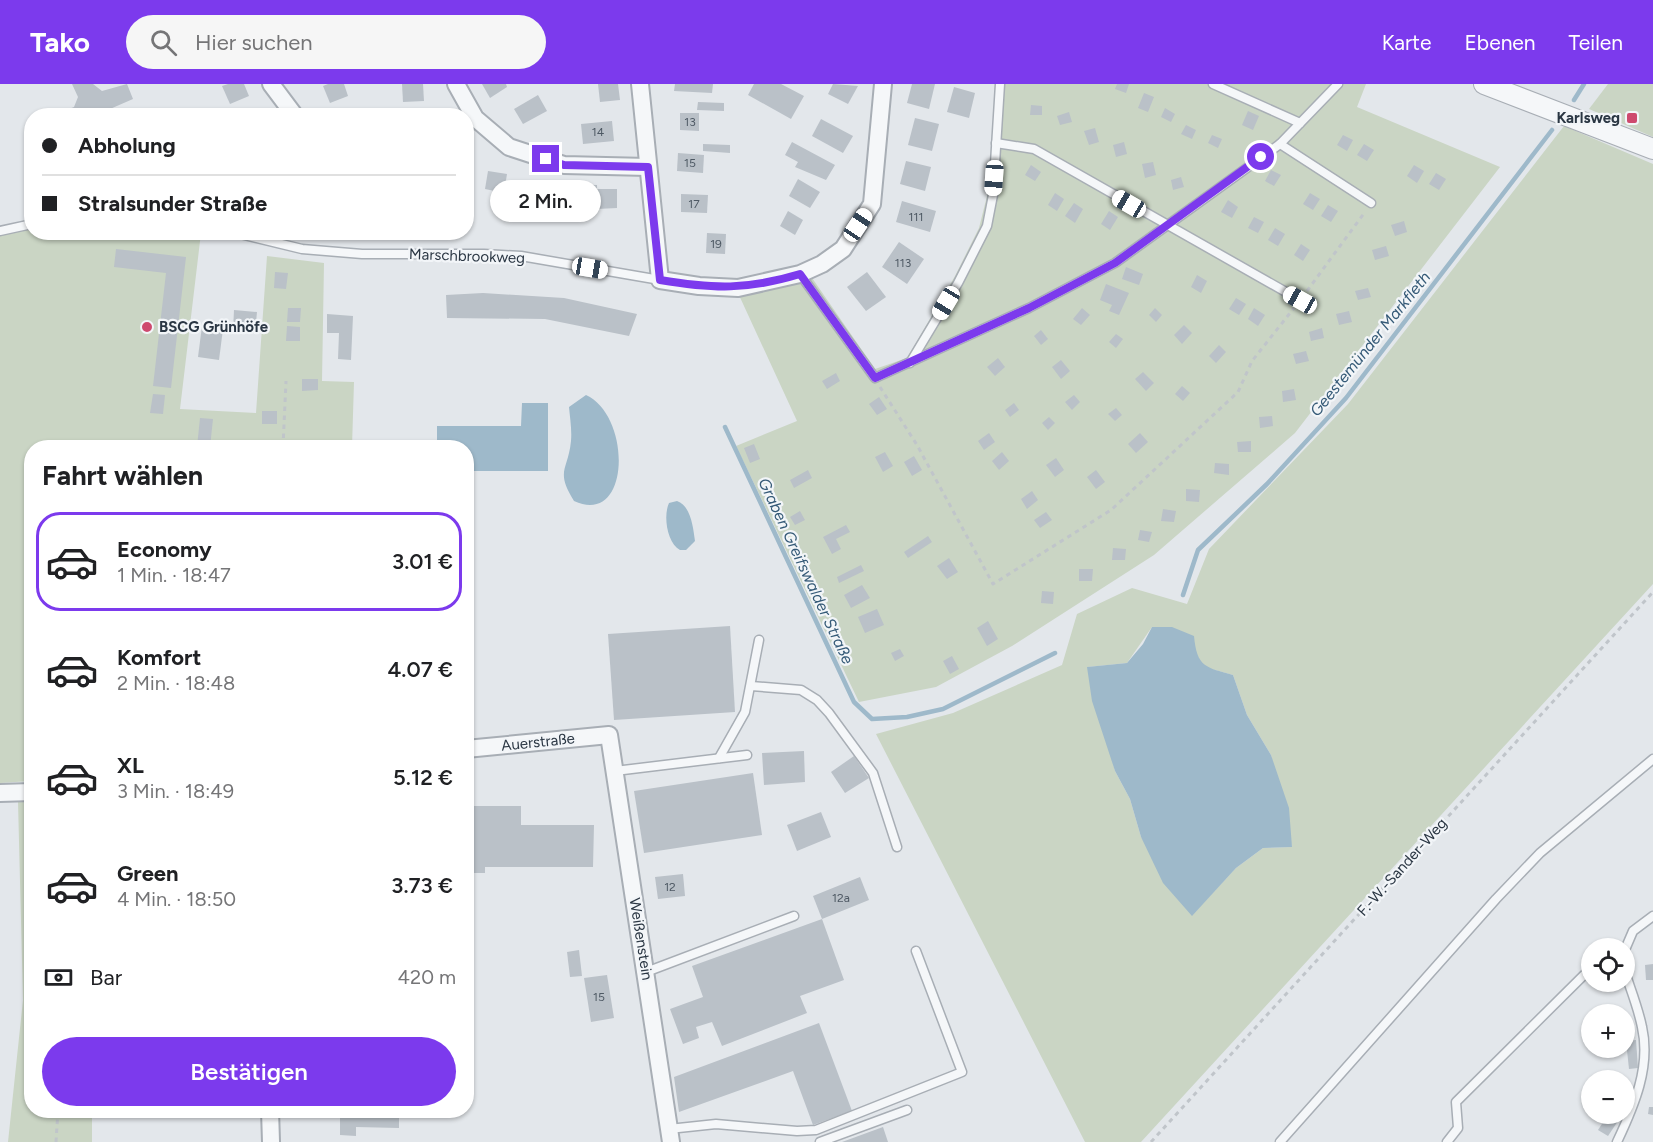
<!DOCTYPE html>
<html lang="de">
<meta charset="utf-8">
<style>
body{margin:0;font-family:Figtree,sans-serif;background:#f6f6f6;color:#202124;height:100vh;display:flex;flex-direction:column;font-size:22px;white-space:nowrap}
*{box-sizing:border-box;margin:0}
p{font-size:20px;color:#757577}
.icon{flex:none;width:33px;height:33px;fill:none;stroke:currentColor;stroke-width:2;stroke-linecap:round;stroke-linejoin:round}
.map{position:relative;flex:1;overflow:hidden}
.drawer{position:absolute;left:24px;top:356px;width:450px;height:678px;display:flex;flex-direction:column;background:#fff;border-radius:24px;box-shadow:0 2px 4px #0004}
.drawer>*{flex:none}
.top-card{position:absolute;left:24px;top:24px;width:450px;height:132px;border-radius:24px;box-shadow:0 2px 4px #0004;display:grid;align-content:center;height:132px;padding:0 18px;background:#fff}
.buttons{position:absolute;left:1581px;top:854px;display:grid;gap:12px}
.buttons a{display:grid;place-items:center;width:54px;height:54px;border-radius:50%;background:#fff;box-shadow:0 2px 4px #0004;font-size:30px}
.end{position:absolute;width:27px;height:27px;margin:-14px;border:8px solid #7c3aed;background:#fff;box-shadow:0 0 0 3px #fff}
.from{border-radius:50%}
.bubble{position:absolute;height:42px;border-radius:21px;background:#fff;box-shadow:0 2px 4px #0004;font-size:20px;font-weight:600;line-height:42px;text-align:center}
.car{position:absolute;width:18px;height:36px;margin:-18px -9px;border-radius:8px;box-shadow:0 0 4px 2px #0007;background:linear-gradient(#fff 24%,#345 0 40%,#fff 0 76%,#345 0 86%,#fff 0)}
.top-card b{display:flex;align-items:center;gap:21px;height:57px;font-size:22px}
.top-card b+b{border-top:2px solid #e0e0e0}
.top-card i{width:15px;height:15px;background:#202124}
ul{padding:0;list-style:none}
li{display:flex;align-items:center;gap:18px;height:99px;margin:0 12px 9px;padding:0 6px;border:3px solid transparent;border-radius:24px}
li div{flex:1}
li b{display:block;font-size:22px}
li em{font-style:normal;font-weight:600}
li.on{border-color:#7c3aed}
li>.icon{width:54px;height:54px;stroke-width:1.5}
h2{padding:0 18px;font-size:27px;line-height:72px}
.pay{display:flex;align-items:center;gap:15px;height:66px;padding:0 18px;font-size:22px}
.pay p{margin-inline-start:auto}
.button{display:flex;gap:12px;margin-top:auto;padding:12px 18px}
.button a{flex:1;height:69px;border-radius:36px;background:#7c3aed;color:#fff;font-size:24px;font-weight:600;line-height:69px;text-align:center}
header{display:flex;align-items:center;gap:36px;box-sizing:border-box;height:84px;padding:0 30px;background:#7c3aed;color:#fff}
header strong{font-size:28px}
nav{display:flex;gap:33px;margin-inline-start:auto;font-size:21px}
.search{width:420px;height:54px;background:#f6f6f6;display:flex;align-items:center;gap:15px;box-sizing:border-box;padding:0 21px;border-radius:33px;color:#757577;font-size:22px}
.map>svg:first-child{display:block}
.green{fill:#cad5c4;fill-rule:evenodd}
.water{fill:#9eb9ca}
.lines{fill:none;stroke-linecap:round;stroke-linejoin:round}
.stream{stroke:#9eb9ca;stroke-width:4.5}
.building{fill:#bac1c8}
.service-casing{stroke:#a8aeb5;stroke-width:11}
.minor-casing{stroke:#a8aeb5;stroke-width:20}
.tertiary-casing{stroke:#a8aeb5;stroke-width:22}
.path{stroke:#c0c5ca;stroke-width:3;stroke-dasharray:4.5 4.5;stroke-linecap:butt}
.service{stroke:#f5f7f9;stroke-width:8}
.minor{stroke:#f5f7f9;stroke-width:16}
.tertiary{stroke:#f5f7f9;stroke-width:20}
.route{stroke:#7c3aed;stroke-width:8}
.poi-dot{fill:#ce496e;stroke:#f2f5f8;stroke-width:2}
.labels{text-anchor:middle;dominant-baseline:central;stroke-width:4.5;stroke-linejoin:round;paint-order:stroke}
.number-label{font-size:12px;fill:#4e5964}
.poi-label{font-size:15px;font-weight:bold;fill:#2a3643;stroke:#f2f5f8;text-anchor:end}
.street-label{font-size:15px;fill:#2a3643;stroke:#f2f5f8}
.water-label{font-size:16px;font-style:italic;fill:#355a77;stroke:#f2f5f8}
</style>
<header>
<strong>Tako</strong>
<div class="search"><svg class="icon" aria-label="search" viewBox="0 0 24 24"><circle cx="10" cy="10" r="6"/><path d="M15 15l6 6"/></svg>Hier suchen</div>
<nav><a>Karte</a><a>Ebenen</a><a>Teilen</a></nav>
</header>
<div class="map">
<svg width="1653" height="1058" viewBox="0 0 1653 1058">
<rect width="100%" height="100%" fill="#e3e7eb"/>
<!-- green -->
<g class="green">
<polygon points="996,0 1366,0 1357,23 1500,83 1295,349 1154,471 1012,562 936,603 859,618 736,362 797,337 738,209 810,191 875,285 907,274 955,192 979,144 989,104"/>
<polygon points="1608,0 1653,0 1653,53 1589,25"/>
<path d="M1564,42L1653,80V500L1141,1058H1085L876,650L953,629L1062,581L1077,530L1132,504L1187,520L1209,465L1348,320ZM1152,543L1196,570L1204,583L1233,591L1247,631L1271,671L1292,763L1263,764L1236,784L1192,831L1141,753L1130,715L1115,687L1088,583L1127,579Z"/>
<polygon points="31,144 32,148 201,149 180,325 256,329 267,172 324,179 322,297 354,298 352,363 32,363 31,697 0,699 0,151"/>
<polygon points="31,717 32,1026 92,1026 92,1058 8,1058 23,916 18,718"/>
</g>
<!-- water -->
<g class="water">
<path d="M586,311C632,332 631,443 574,417C555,386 568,387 571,357C572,346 570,334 569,323Z"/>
<polygon points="522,319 548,319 548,387 467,387 466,363 437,363 437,342 521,342"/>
<path d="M677,417C691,422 693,443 695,457L686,466H680C667,459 663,432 669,419Z"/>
<path d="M1152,543H1172L1194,552C1197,583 1205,583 1233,591L1247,631L1271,671L1289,724L1292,763L1263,764L1236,784L1192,832L1163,799L1141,753L1130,715L1115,687L1092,617L1087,583L1127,579L1143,560Z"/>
</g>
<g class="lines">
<!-- stream -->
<g class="stream">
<polyline points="1574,16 1584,0"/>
<polyline points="725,343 854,618 872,635 907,633 943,625 1055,569"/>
<polyline points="1183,511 1198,466 1267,400 1346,314 1552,46"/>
</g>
</g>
<!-- building -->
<g class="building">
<polygon points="72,0 93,0 102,7 127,0 133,15 110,25 108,32 52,32 74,23 78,13"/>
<polygon points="228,0 244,0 249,12 230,20 222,2"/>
<polygon points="328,0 344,0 348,12 330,19 323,2"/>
<polygon points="402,0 423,0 424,17 403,18"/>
<polygon points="482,0 506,0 507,3 490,14"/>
<polygon points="598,0 618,0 620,16 600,18"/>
<polygon points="675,0 713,0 712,9 674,7"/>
<polygon points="754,0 781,0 804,12 791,35 748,11"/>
<polygon points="833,0 858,2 848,20 828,10"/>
<polygon points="912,0 935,0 929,25 907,19"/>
<polygon points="1117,0 1129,0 1126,9 1115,5"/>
<polygon points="954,3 975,9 969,34 947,28"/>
<polygon points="1144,9 1154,13 1148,28 1138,24"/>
<polygon points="538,11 547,27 523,40 514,25"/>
<polygon points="698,18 724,19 724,27 697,26"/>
<polygon points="1031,21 1042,22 1042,31 1030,31"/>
<polygon points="1165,24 1175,30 1171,38 1161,33"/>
<polygon points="209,25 211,32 194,32 194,31"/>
<polygon points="1248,27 1259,32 1253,46 1242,41"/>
<polygon points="1069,28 1072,38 1060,41 1057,32"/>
<polygon points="680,29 699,29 699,47 680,46"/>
<polygon points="915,34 939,40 932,67 908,61"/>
<polygon points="821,35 853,52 843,69 812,52"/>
<polygon points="612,37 614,57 583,60 581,40"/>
<polygon points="1186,41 1196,46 1192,55 1181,50"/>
<polygon points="1095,44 1099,58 1089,61 1084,47"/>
<polygon points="1212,51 1222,55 1218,64 1208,59"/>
<polygon points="1343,51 1353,56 1347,67 1337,61"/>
<polygon points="792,58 835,81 826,96 795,83 798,78 785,71"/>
<polygon points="1124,58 1127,70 1116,73 1113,61"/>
<polygon points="703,60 730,61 730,69 703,67"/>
<polygon points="1364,60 1374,66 1367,77 1357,71"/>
<polygon points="678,69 704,71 703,89 677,87"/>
<polygon points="906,77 931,83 925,107 900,100"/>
<polygon points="1153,78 1156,91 1145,94 1142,80"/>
<polygon points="1031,81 1041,88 1035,97 1025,91"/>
<polygon points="1414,81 1424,87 1417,99 1407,92"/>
<polygon points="1271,86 1281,91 1274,102 1265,97"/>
<polygon points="488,87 507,90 504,109 485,105"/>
<polygon points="1436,89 1446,95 1439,106 1429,100"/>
<polygon points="1181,93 1184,103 1173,106 1171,96"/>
<polygon points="798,95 820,108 810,124 789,112"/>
<polygon points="527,101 547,103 545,123 525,120"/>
<polygon points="584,101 597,101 597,105 617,105 617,124 597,125 597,113 584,113 584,123 564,123 564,103"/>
<polygon points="1055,109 1064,115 1057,127 1048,121"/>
<polygon points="1310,109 1320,115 1313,126 1303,120"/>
<polygon points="681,110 708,111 707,129 681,128"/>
<polygon points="1228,116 1238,123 1232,134 1221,128"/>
<polygon points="902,117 936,127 930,148 896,138"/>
<polygon points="1074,119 1083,125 1075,139 1065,132"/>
<polygon points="1328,121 1338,127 1331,138 1321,132"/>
<polygon points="788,127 803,136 795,151 780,142"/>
<polygon points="1109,127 1118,133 1110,146 1101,140"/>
<polygon points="1254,133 1264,138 1258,149 1248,144"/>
<polygon points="1404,137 1407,148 1395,152 1391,141"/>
<polygon points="1275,144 1285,150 1278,162 1268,156"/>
<polygon points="707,149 726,150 725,170 706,169"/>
<polygon points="899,158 924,175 907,200 882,183"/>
<polygon points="1301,160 1310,166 1303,177 1294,171"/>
<polygon points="1386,162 1389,172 1375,176 1372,166"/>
<polygon points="116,165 186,173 171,304 153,302 166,189 114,183"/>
<polygon points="1126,183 1143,190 1139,201 1122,195"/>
<polygon points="275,188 288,189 286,205 274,204"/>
<polygon points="867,188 886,213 866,227 847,203"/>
<polygon points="1197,191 1207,197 1201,209 1191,203"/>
<polygon points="1106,200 1129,209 1119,231 1109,227 1112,221 1100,216"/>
<polygon points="1368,204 1371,213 1358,216 1355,207"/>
<polygon points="483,209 564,214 637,230 629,252 545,235 447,234 446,211"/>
<polygon points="1236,214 1246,220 1239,231 1229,225"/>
<polygon points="288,224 301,224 300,238 287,238"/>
<polygon points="1082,224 1090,231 1081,241 1073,235"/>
<polygon points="1155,224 1162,231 1156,238 1149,231"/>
<polygon points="1254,224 1265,231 1258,242 1248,235"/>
<polygon points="234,226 257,228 255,249 233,247"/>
<polygon points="1349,227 1352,238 1339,241 1336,230"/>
<polygon points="327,230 353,232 351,276 338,275 339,249 327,249"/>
<polygon points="1184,241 1192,249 1182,260 1174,251"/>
<polygon points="202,242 223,245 219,276 198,273"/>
<polygon points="287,242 300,243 300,257 286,257"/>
<polygon points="1322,244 1324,254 1311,257 1309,248"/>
<polygon points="1041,246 1048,255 1041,261 1034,252"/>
<polygon points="1116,250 1123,255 1116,264 1109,258"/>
<polygon points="1219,261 1226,268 1216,279 1209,272"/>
<polygon points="1306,267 1309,277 1296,280 1293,270"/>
<polygon points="998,274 1005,283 995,292 987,283"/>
<polygon points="1061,276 1070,287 1061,295 1052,283"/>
<polygon points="1143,288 1154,299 1146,307 1135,295"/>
<polygon points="836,289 840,297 827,305 822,297"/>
<polygon points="302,295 318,295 318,306 302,307"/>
<polygon points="1182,302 1190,309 1183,317 1175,310"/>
<polygon points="1294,305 1296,316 1283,318 1282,307"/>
<polygon points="153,310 165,311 163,330 150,329"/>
<polygon points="1074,311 1080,318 1072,326 1065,318"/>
<polygon points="879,313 887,325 877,331 869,320"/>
<polygon points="1014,319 1019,326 1010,333 1005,326"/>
<polygon points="1116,324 1122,331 1115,337 1108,330"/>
<rect x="262" y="327" width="15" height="13"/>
<polygon points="1272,332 1273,342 1260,344 1259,333"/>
<polygon points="1049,333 1055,339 1048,346 1042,339"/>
<polygon points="200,334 213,335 210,363 197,363"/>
<polygon points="989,349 995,358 984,366 978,357"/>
<polygon points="1140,349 1148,358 1136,369 1128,360"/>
<polygon points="1251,357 1251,368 1238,368 1237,358"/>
<polygon points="754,360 760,375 750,379 744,364"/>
<polygon points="885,368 893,382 883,388 875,373"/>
<polygon points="1002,368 1009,377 999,386 992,377"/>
<polygon points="914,372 922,386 912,392 904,378"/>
<polygon points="1056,374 1064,386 1055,393 1046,381"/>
<polygon points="1215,379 1229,380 1229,391 1214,389"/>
<polygon points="808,386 812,394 794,404 790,396"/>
<polygon points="1096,386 1105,398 1096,405 1087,393"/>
<polygon points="1186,405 1200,406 1199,418 1186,417"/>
<polygon points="1032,407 1038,416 1027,425 1021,415"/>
<polygon points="1163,425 1176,427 1174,438 1161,437"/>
<polygon points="800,427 805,436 795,441 790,433"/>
<polygon points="1046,428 1052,436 1040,444 1034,436"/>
<polygon points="846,441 850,448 836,455 841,465 832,470 823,453"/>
<polygon points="1140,446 1152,448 1149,458 1138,456"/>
<polygon points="928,452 932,458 908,474 904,468"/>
<polygon points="1113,464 1126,465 1125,476 1112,476"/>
<polygon points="949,474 958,488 947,495 937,482"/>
<polygon points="861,481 864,487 839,499 837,493"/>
<polygon points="1079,485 1093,485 1092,497 1079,497"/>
<polygon points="862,501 870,514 851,524 844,511"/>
<polygon points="1042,507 1054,508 1053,520 1041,519"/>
<polygon points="877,525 884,541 865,549 858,533"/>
<polygon points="988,537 998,555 987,562 977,544"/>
<polygon points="730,542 735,628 614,636 608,550"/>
<polygon points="900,565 904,572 895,577 891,569"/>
<polygon points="952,572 959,585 950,590 943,577"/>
<polygon points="804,667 805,698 764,701 762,669"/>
<polygon points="854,672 869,694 845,709 831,688"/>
<polygon points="753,689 762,751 644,769 634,707"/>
<polygon points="467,722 521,722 521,741 594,741 593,783 485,783 485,789 466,789"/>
<polygon points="821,728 831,753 797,767 787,741"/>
<polygon points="683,790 685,812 658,815 655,793"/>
<polygon points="860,793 869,816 822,835 813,812"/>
<polygon points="822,835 844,896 800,912 807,929 722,962 712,938 696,943 699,954 683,960 670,925 703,913 692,882"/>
<rect x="466" y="859" width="7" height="22"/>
<polygon points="579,866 582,892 570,893 567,868"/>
<polygon points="1653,880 1653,896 1646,896 1645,881"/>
<polygon points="607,891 614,934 591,938 584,894"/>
<polygon points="819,939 852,1027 813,1041 793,987 679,1028 674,993"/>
<polygon points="1636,956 1638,984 1629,985 1626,957"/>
<polygon points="1649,1023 1653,1023 1653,1031 1648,1030"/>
<polygon points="340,1026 399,1026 399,1044 356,1043 356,1052 340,1051"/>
<polygon points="1609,1029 1620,1034 1608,1052 1598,1046"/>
<polygon points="883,1043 888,1058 842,1058"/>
</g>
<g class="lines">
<defs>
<g id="service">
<polyline points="1213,0 1300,39"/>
<polyline points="996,59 1034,65 1300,216"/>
<polyline points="1280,60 1371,119"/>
<polyline points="0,147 32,140"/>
<polyline points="232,148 302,165 362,170 484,170 521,172 660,196"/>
<polyline points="800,190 875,294 1029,224 1115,179 1280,60 1338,0"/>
<polyline points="910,279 958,199 987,142 993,111 1000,0"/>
<polyline points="751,602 801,606 817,616 829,629 873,689 897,763"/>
<polyline points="719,674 745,628 759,556"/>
<polyline points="615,687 747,671"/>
<polyline points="1624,868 1633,847 1653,832"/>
<polyline points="646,888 794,832"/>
<polyline points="669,1045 716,1040 797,1047 816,1046 962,988 916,867"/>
<polyline points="820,1058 907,1026"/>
<polyline points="1280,1058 1496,815 1540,769 1653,675"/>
<polyline points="1447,1058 1458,1044 1456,1018 1592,883"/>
<path d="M1617,1058C1634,1022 1651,983 1642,943C1638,923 1630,904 1624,885"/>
</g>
<g id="minor">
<polyline points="271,0 295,32"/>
<polyline points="456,0 475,34 509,63 564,81 648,83"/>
<polyline points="640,0 660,196 699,202 738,204 800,190 822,180 843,165 872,120 883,0"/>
<polyline points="466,665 609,651 671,1058"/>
<polyline points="0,709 32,708"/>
<polyline points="270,1026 271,1058"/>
</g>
<polyline id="tertiary" points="1484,0 1653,65"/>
</defs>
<!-- service casing -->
<use href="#service" class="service-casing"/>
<!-- minor casing -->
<use href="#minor" class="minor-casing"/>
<!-- tertiary casing -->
<use href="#tertiary" class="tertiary-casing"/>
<!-- path -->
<g class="path">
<polyline points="1307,207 1365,128"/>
<polyline points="880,303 917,361 993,500 1111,426 1238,308 1252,277 1294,224"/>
<polyline points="283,363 286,297"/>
<polyline points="56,1058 58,1026"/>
<polyline points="1151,1058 1653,508"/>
</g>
<!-- service -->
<use href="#service" class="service"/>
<!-- minor -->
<use href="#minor" class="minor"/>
<!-- tertiary -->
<use href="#tertiary" class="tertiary"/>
</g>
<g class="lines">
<!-- route -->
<path class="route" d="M546,75L564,81L648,83L660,196C714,205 747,206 800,190L875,294L1029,224L1115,179L1261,73"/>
</g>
<!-- markers -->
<g class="poi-dot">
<rect x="1626" y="28" width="12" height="12" rx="3"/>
<circle cx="147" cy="243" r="6"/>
</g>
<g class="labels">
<!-- number labels -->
<g class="number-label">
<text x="690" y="38">13</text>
<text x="598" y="48">14</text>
<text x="690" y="79">15</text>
<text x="694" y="120">17</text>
<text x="916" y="133">111</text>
<text x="716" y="160">19</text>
<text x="903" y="179">113</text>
<text x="670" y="803">12</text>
<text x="841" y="814">12a</text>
<text x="599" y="913">15</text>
</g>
<!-- poi labels -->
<g class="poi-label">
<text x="1620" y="34">Karlsweg</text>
<text x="159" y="243" text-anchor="start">BSCG Grünhöfe</text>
</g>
<!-- street labels -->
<g class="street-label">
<text transform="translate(467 172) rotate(2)">Marschbrookweg</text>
<text transform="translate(538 658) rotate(-6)">Auerstraße</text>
<text transform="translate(1402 783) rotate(-48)">F.-W.-Sander-Weg</text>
<text transform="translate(641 855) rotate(81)">Weißenstein</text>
</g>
<!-- water labels -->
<g class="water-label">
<text transform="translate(1370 260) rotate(-51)">Geestemünder Markfleth</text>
<text transform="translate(806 487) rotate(65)">Graben Greifswalder Straße</text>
</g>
</g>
</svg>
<div class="buttons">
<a><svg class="icon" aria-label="locate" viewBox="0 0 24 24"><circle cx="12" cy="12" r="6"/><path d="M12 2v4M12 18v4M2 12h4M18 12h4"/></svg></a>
<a>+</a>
<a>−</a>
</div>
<i class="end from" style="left:1261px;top:73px"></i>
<i class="end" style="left:546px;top:75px"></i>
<div class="bubble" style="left:490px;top:96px;width:111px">2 Min.</div>
<i class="car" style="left:994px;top:94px;rotate:184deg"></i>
<i class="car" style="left:1129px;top:120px;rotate:300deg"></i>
<i class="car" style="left:858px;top:141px;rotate:34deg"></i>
<i class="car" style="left:590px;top:184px;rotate:100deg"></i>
<i class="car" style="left:1300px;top:216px;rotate:299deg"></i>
<i class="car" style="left:946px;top:219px;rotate:211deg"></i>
<div class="top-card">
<b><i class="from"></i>Abholung</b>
<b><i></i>Stralsunder Straße</b>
</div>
<section class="drawer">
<h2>Fahrt wählen</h2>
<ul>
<li class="on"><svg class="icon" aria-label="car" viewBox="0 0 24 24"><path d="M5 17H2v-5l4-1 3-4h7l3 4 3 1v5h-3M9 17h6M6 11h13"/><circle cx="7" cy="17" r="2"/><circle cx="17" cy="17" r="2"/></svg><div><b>Economy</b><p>1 Min. · 18:47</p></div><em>3.01 €</em></li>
<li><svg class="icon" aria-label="car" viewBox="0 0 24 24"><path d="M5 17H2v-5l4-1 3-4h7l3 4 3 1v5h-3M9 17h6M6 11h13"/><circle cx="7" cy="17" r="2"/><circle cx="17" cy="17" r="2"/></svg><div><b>Komfort</b><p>2 Min. · 18:48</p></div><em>4.07 €</em></li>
<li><svg class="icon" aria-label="car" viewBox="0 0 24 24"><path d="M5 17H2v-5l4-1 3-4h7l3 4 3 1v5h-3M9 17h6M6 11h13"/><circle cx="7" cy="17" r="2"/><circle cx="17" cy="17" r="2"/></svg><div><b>XL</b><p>3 Min. · 18:49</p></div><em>5.12 €</em></li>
<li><svg class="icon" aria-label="car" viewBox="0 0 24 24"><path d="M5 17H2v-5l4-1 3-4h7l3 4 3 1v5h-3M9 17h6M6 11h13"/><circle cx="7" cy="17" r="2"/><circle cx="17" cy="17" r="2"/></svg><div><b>Green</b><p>4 Min. · 18:50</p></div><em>3.73 €</em></li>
</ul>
<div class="pay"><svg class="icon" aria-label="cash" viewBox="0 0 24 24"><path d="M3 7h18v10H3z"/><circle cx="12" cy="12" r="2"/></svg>Bar<p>420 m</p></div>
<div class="button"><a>Bestätigen</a></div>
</section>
</div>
